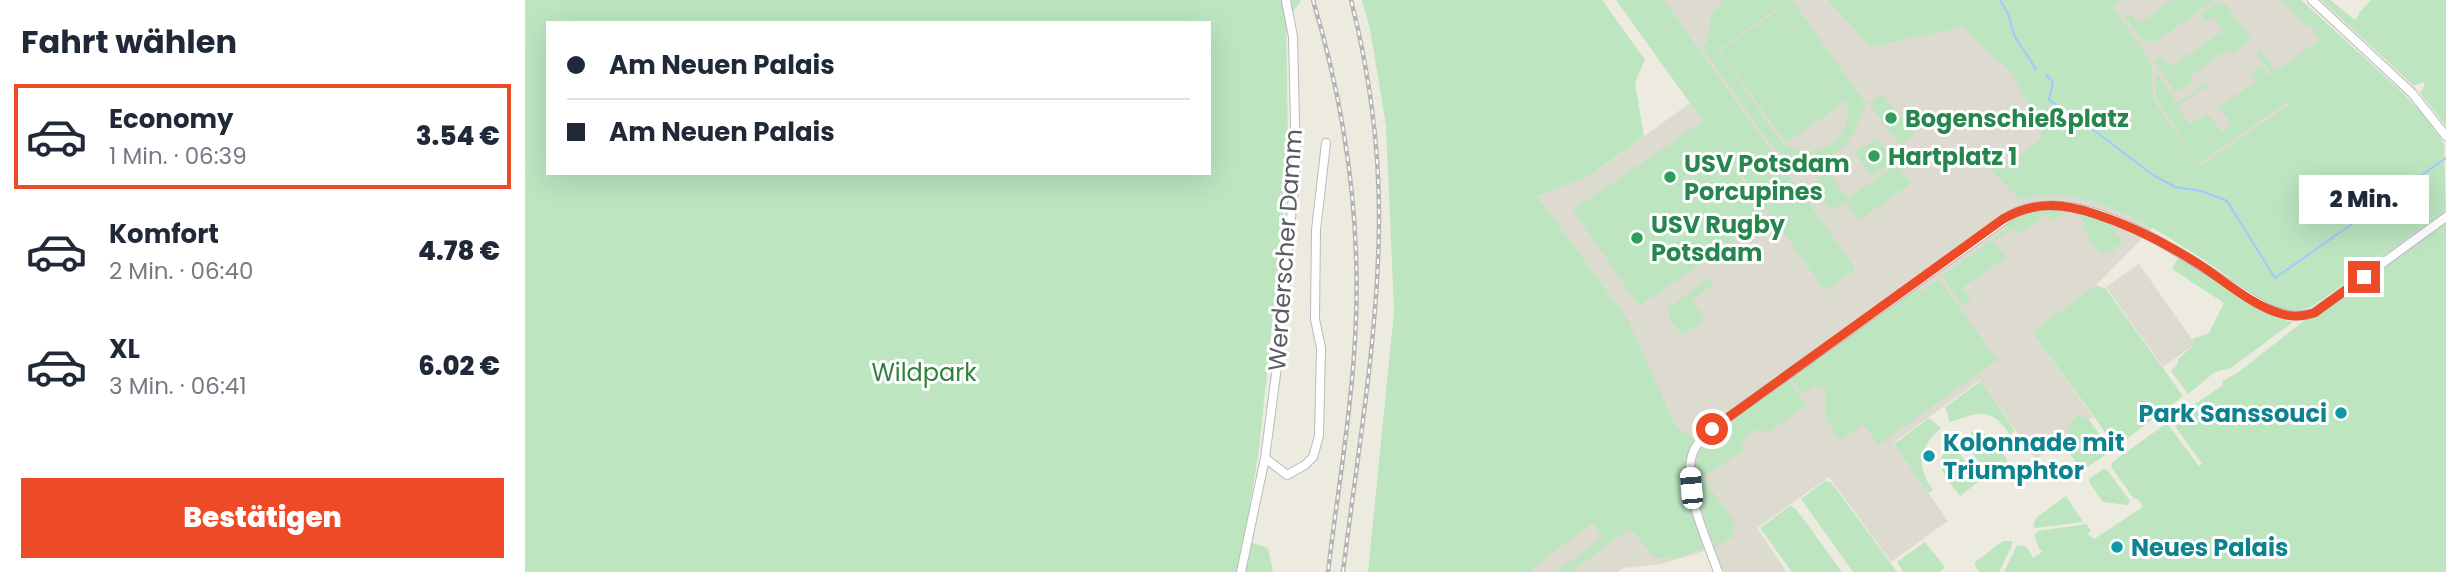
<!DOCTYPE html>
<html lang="de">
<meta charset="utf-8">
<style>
body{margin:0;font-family:Poppins,sans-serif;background:#f6f6f7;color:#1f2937;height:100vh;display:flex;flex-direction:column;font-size:26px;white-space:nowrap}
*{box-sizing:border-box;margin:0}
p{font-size:23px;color:#747a83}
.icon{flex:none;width:38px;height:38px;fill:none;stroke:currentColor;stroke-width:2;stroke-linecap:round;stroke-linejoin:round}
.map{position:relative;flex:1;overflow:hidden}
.drawer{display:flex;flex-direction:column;background:#fff;width:525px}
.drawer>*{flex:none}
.hud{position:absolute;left:21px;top:21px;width:665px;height:154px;border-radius:0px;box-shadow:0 7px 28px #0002;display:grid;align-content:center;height:154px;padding:0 21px;background:#fff}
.end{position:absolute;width:32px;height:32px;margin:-16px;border:9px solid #ed4b27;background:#fff;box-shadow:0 0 0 4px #fff}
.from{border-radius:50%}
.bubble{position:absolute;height:49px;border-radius:0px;background:#fff;box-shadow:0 7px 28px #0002;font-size:23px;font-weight:800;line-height:49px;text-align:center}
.car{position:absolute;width:21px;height:42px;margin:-21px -10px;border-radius:9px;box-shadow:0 0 5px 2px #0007;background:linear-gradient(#fff 24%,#345 0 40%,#fff 0 76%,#345 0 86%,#fff 0)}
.hud b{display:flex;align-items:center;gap:24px;height:66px;font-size:26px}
.hud b+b{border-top:2px solid #e0e1e3}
.hud i{width:18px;height:18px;background:#1f2937}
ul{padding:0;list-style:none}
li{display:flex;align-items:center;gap:21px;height:105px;margin:0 14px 10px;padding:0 7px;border:4px solid transparent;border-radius:0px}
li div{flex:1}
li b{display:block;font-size:26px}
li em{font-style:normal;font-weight:800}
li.selected{border-color:#ed4b27}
li>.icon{width:63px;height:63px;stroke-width:1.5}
h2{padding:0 21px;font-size:32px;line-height:84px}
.button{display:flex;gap:14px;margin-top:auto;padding:14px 21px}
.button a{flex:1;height:80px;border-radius:0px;background:#ed4b27;color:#fff;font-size:28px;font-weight:800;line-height:80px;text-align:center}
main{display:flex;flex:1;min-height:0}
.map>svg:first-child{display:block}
.education{fill:#dddbcf}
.green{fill:#bce5c0;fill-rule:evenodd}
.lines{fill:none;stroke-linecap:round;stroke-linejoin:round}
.stream{stroke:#9ecaff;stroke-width:2}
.minor-casing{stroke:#b8bac0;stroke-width:10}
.minor{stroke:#fff;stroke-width:8}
.rail-casing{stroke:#b4b5b5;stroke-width:4.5}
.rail{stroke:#fff;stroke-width:2;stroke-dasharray:5;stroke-linecap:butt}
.route{stroke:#ed4b27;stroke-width:9}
.leisure-dot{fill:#2e9e5b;stroke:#fff;stroke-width:2.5}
.culture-dot{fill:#0f9aa8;stroke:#fff;stroke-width:2.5}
.labels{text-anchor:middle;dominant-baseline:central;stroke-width:6;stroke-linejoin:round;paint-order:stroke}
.leisure-label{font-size:24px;font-weight:bold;fill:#27864d;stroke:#fff;text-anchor:start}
.street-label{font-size:24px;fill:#595c62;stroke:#fff}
.park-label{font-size:24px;fill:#31813e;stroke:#fff}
.culture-label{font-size:24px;font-weight:bold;fill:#0d838f;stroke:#fff;text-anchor:start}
</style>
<main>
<section class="drawer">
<h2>Fahrt wählen</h2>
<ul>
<li class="selected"><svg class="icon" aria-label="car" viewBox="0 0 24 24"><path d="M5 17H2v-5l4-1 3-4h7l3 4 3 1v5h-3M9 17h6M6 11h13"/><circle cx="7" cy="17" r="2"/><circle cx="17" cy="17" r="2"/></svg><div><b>Economy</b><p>1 Min. · 06:39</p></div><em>3.54 €</em></li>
<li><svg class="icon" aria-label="car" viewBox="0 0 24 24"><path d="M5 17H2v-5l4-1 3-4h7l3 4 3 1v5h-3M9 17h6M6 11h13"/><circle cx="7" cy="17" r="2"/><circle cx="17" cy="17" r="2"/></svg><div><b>Komfort</b><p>2 Min. · 06:40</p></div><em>4.78 €</em></li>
<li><svg class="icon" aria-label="car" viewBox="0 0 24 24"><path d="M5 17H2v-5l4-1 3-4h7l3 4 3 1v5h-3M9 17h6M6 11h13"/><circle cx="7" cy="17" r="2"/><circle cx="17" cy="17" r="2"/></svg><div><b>XL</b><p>3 Min. · 06:41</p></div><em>6.02 €</em></li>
</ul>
<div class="button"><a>Bestätigen</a></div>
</section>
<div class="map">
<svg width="1921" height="572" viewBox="0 0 1921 572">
<rect width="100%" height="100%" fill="#edebe0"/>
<!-- education -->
<g class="education">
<polygon points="1139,0 1302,0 1346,47 1438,27 1456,46 1587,0 1776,0 1810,31 1768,101 1641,190 1654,201 1571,285 1511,329 1510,336 1568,417 1511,459 1455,380 1368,443 1423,521 1366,562 1304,477 1232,528 1261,571 1259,572 1199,572 1189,548 1136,564 1098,568 1093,572 981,572 1102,318 1012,196 1061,178 1165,103 1300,291 1331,269"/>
<polygon points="1614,264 1670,344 1638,367 1581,287"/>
</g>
<!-- green -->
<g class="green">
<path d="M0,0H775L776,2L761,18L763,142L757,228L734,450L719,540L743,548L748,572H0ZM23,23H684V173H23Z"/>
<path d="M837,0H1077L1120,60L1110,83L1119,136L1061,178L1012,196L1102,318L1151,427L1171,440C1152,476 1167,510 1178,546L1176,549L1153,558L1151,557L1130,558L1105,528L1046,572H1031L1078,537L1068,523L1007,568L1009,572H843L869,311L861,126L845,29Z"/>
<polygon points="1091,0 1139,0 1331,269 1300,291 1190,138 1239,212 1207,234 1211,240 1114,306 1048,210 1178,121"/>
<path d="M1198,0H1267L1341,104C1335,117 1330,133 1321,144C1300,169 1264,166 1244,142L1176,46L1182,42L1186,16ZM1254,7L1253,10L1280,49L1252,11L1195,51L1261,143L1318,103L1291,62L1318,101L1321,100C1332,140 1286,167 1255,141L1193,50Z"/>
<path d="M1302,0H1596L1588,7L1626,62L1628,100L1675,166L1767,102H1762L1714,135L1711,132L1713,136L1674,164L1631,98V73L1652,103L1681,83L1684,87L1680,90L1678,88L1652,107L1665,125L1682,113L1697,132L1707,125L1694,107L1731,81L1726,73L1737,66L1744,76L1747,75L1731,52L1735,49L1751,71L1795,40L1785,24L1780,27L1758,0H1776L1877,92L1896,112L1919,143L1921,211L1788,306C1773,313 1761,311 1746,305C1683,266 1571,171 1495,200L1466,170L1470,165L1476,170L1516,139L1517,126L1484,69L1456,46L1438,27L1346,47Z"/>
<polygon points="1647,0 1689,0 1632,41 1618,41 1600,16 1605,13 1613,24"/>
<polygon points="1796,0 1805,0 1830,20 1834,15 1833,14 1846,0 1921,0 1921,126 1895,93 1900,85 1898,82 1889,86"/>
<polygon points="1693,2 1701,5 1726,39 1705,54 1702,50 1665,76 1668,81 1654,90 1648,89 1630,61 1637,56 1646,67 1698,31 1688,16 1681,21 1676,14"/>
<polygon points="1357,94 1390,133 1375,145 1344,103"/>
<polygon points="1352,137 1369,160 1347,176 1330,153"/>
<polygon points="1372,164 1386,183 1335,220 1321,201 1306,211 1287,184 1303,172 1323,199"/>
<path d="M1534,209L1539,213L1529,220L1520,215L1494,234L1489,228L1472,240L1470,237L1480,230L1476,225C1496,214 1511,210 1534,209Z"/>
<polygon points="1547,212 1582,221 1598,242 1588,248 1590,252 1587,253 1581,252 1576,254 1556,226 1559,223 1554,215"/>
<polygon points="1921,223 1921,572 1479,572 1492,545 1502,547 1508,558 1518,551 1514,549 1509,535 1513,531 1561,524 1566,530 1562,534 1569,539 1618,507 1613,499 1609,499 1587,468 1586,463 1642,423 1674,466 1677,464 1648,423 1648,419 1698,385 1697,381 1711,374 1780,320 1791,316"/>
<polygon points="1466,240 1481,257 1437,288 1446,300 1438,306 1417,276"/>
<path d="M1654,256C1685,277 1733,317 1768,322L1706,368L1690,372L1663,394L1646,371L1653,363V359L1670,344L1667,339L1684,333L1699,303L1647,269Z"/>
<polygon points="1183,278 1189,283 1167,300 1180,319 1157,335 1144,318 1144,308"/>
<polygon points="1414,279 1472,360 1353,445 1338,424 1316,440 1300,418 1301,390 1296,386 1289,385 1277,394 1266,378 1392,288 1395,292"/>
<polygon points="1571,285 1580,288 1658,396 1591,447 1510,336 1511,329"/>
<polygon points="1263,380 1281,405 1241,434 1238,430 1234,432 1231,429 1217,439 1220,443 1216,445 1219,449 1178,478 1211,524 1205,530 1209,536 1193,546 1189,546 1170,487 1169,468 1174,453 1190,432"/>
<path d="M1456,381L1490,431L1485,435C1465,404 1451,414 1425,422C1422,417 1423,412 1420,407Z"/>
<path d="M1553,415L1563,419L1585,448L1584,452L1557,471L1541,448C1542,436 1543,422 1553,415Z"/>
<path d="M1404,418L1416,428C1395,446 1390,465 1408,490L1403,493L1369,444Z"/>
<path d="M1447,432C1466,430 1473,448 1483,461L1464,474L1462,473L1439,442Z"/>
<path d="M1431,448L1453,482L1435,496C1425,482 1405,463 1423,449L1427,451Z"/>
<polygon points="1579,469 1583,471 1605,501 1603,505 1578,502 1564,482 1565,478"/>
<polygon points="1300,481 1306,482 1372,572 1328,572 1276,499"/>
<polygon points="1541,496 1558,522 1511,528 1508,527 1511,518"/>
<polygon points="1265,506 1271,509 1317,572 1267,572 1235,528"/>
<polygon points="1478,541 1487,541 1487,545 1474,572 1454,572 1450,566 1450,562"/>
<polygon points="1400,542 1420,567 1415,572 1378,572 1372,562"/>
</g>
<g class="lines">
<!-- stream -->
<g class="stream">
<polyline points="1475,0 1483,14 1490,37 1511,69"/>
<polyline points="1521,75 1528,82 1524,100 1562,125 1628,175 1650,187 1677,191 1702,201 1750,278 1921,158"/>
</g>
<defs>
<g id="minor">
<polyline points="1787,0 1887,93 1921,136"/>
<polyline points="740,458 762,475 780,465 788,457 794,436 796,348 790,319 791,230 801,143"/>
<polyline points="716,572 740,458 753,359 771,164 768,37 761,0"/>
<path d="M1193,572C1182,539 1154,484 1169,450C1173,442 1180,436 1187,429L1491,212C1568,180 1679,272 1744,309C1759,315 1773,318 1789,313L1921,217"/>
</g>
</defs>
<!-- minor casing -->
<use href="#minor" class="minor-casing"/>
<!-- minor -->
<use href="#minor" class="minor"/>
<defs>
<g id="rail">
<path d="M788,0C819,104 835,211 831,319C828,403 813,488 803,572"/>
<path d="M818,572C832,456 854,333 854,216C854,143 844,71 826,0"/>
</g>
</defs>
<!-- rail casing -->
<use href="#rail" class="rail-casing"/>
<!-- rail -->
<use href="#rail" class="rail"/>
</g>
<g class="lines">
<!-- route -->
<path class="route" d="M1187,429L1478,219C1509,201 1537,203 1570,214C1608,226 1642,244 1675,265C1701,282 1728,306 1757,314C1767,317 1779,316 1789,313L1839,277"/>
</g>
<!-- markers -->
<g class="leisure-dot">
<circle cx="1366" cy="118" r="7"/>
<circle cx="1349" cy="156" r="7"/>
<circle cx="1145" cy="177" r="7"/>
<circle cx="1112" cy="238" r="7"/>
</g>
<g class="culture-dot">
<circle cx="1816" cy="413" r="7"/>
<circle cx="1404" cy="456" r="7"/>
<circle cx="1592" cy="547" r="7"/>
</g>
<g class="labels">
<!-- leisure labels -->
<g class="leisure-label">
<text x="1380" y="118">Bogenschießplatz</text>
<text x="1363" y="156">Hartplatz 1</text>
<text x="1159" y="163">USV Potsdam<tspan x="1159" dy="28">Porcupines</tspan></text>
<text x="1126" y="224">USV Rugby<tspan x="1126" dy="28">Potsdam</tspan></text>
</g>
<!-- street labels -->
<g class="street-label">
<text transform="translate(760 250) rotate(-86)">Werderscher Damm</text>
</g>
<!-- park labels -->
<g class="park-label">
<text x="399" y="372">Wildpark</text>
</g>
<!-- culture labels -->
<g class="culture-label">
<text x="1802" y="413" text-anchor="end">Park Sanssouci</text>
<text x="1418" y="442">Kolonnade mit<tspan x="1418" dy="28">Triumphtor</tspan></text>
<text x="1606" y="547">Neues Palais</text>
</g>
</g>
</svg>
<i class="end from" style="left:1187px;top:429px"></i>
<i class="end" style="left:1839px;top:277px"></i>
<div class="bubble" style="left:1774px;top:175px;width:130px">2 Min.</div>
<i class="car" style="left:1166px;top:488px;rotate:355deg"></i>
<div class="hud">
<b><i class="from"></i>Am Neuen Palais</b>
<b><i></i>Am Neuen Palais</b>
</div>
</div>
</main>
